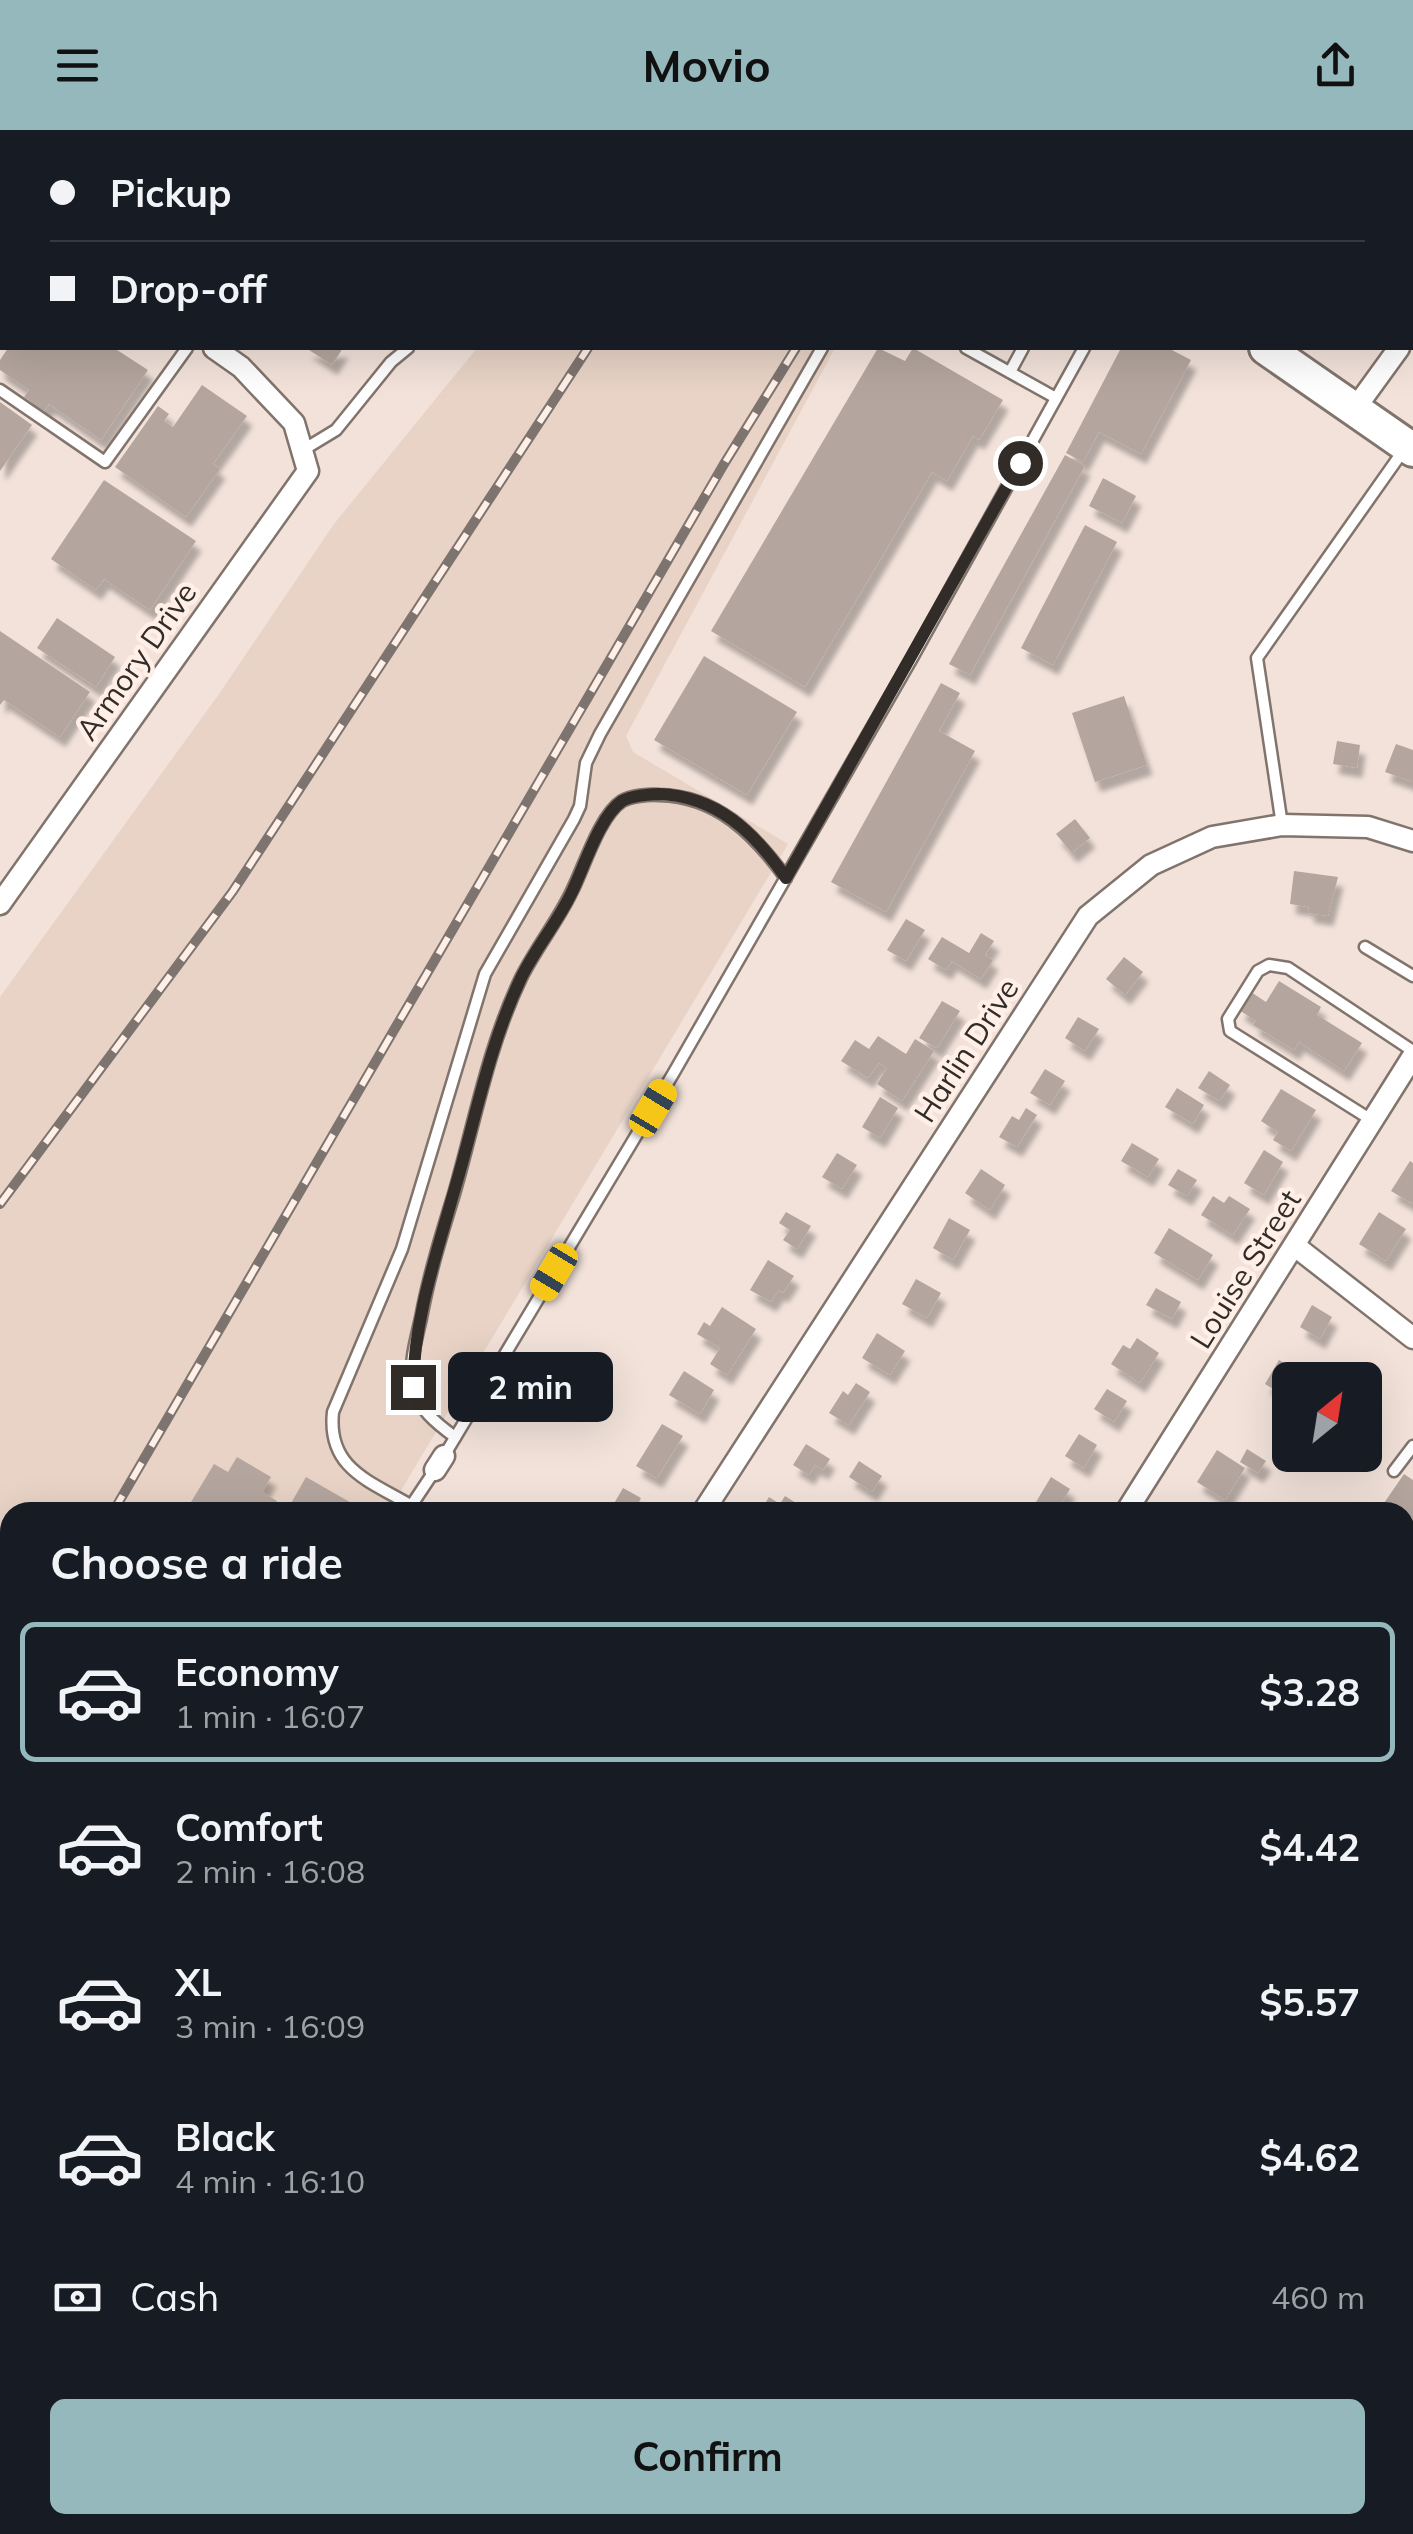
<!DOCTYPE html>
<meta charset="utf-8">
<style>
body{margin:0;font-family:Mulish,sans-serif;background:#20242c;color:#f1f3f6;height:100vh;display:flex;flex-direction:column;font-size:38px;white-space:nowrap}
*{box-sizing:border-box;margin:0}
p{font-size:32px;color:#9ea1a6}
.icon{flex:none;width:55px;height:55px;fill:none;stroke:currentColor;stroke-width:2;stroke-linecap:round;stroke-linejoin:round}
.map{position:relative;flex:1;overflow:hidden}
.sheet{position:absolute;left:0px;top:1372px;width:1415px;height:1032px;display:flex;flex-direction:column;background:#171b24;border-radius:30px 30px 0 0;box-shadow:0 10px 40px #0002}
.sheet>*{flex:none}
.guide{position:absolute;left:0px;top:0px;width:1415px;height:220px;box-shadow:0 10px 40px #0002;display:grid;align-content:center;height:220px;padding:0 50px;background:#171b24}
.needle{width:65px;rotate:30deg}
.tools{position:absolute;left:1272px;top:1232px;display:grid;gap:20px}
.tools a{display:grid;place-items:center;width:110px;height:110px;border-radius:15px;background:#171b24;box-shadow:0 10px 40px #0002;font-size:50px}
.end{position:absolute;width:45px;height:45px;margin:-22px;border:12px solid #322c29;background:#fff;box-shadow:0 0 0 5px #fff}
.from{border-radius:50%}
.bubble{position:absolute;height:70px;border-radius:15px;background:#171b24;box-shadow:0 10px 40px #0002;font-size:32px;font-weight:700;line-height:70px;text-align:center}
.car{position:absolute;width:30px;height:60px;margin:-30px -15px;border-radius:12px;box-shadow:0 0 8px 2px #0007;background:linear-gradient(#f5c518 24%,#345 0 40%,#f5c518 0 76%,#345 0 86%,#f5c518 0)}
.guide b{display:flex;align-items:center;gap:35px;height:95px;font-size:38px}
.guide b+b{border-top:2px solid #363941}
.guide i{width:25px;height:25px;background:#f1f3f6}
ul{padding:0;list-style:none}
li{display:flex;align-items:center;gap:30px;height:140px;margin:0 20px 15px;padding:0 30px;border:5px solid transparent;border-radius:15px}
li div{flex:1}
li b{display:block;font-size:38px}
li em{font-style:normal;font-weight:700}
li.current{border-color:#95b8bc}
li>.icon{width:90px;height:90px;stroke-width:1.5}
h2{padding:0 50px;font-size:45px;line-height:120px}
.pay{display:flex;align-items:center;gap:25px;height:110px;padding:0 50px;font-size:38px}
.pay p{margin-inline-start:auto}
.cta{display:flex;gap:20px;margin-top:auto;padding:20px 50px}
.cta a{flex:1;height:115px;border-radius:15px;background:#95b8bc;color:#111;font-size:40px;font-weight:700;line-height:115px;text-align:center}
header{display:flex;justify-content:space-between;align-items:center;height:130px;padding:0 50px;background:#95b8bc;color:#111;font-size:45px;font-weight:700}
.map>svg:first-child{display:block}
.built{fill:#e8d3c6}
.building{fill:#b4a69e;filter:url(#shadow)}
.lines{fill:none;stroke-linecap:round;stroke-linejoin:round}
.primary-tunnel{stroke:#ccbeb7;stroke-width:32;stroke-dasharray:32 16;stroke-linecap:butt}
.service-casing{stroke:#81746c;stroke-width:15}
.minor-casing{stroke:#81746c;stroke-width:25}
.primary-casing{stroke:#81746c;stroke-width:38}
.service{stroke:#fff;stroke-width:10}
.minor{stroke:#fff;stroke-width:20}
.primary{stroke:#fff;stroke-width:32}
.rail-casing{stroke:#7e746f;stroke-width:10}
.rail{stroke:#ffefe7;stroke-width:6;stroke-dasharray:19;stroke-linecap:butt}
.route{stroke:#322c29;stroke-width:12}
.labels{text-anchor:middle;dominant-baseline:central;stroke-width:9;stroke-linejoin:round;paint-order:stroke}
.street-label{font-size:30px;fill:#322c29;stroke:#ffefe7}
</style>
<header><svg class="icon" aria-label="menu" viewBox="0 0 24 24"><path d="M4 6h16M4 12h16M4 18h16"/></svg>Movio<svg class="icon" aria-label="share" viewBox="0 0 24 24"><path d="M12 15V3M7 8l5-5 5 5M5 13v7h14v-7"/></svg></header>
<div class="map">
<svg width="1413" height="2404" viewBox="0 0 1413 2404">
<defs>
<filter id="shadow"><feDropShadow dx="5.5" dy="10" stdDeviation="2.5" flood-color="#0004"/></filter>
</defs>
<rect width="100%" height="100%" fill="#f2e2da"/>
<!-- built -->
<g class="built">
<polygon points="641,0 950,0 640,2"/>
<polygon points="477,218 835,218 626,606 633,622 788,714 388,1382 10,1382 10,2028 0,2045 0,867 219,564 334,394"/>
</g>
<!-- building -->
<g class="building">
<polygon points="8,218 114,218 148,240 101,310 49,274 44,281 24,267 29,260 0,240 0,230"/>
<polygon points="306,218 343,218 332,235"/>
<polygon points="878,218 905,231 913,218 1003,270 979,310 973,306 947,351 932,342 805,557 711,501"/>
<polygon points="1121,218 1168,218 1191,230 1141,324 1099,302 1083,332 1066,323"/>
<polygon points="202,255 247,286 213,334 220,339 186,387 115,337 158,276 169,284 164,291 173,297"/>
<polygon points="0,272 32,295 0,341"/>
<polygon points="1065,325 1085,336 970,545 949,534"/>
<polygon points="1103,348 1136,366 1122,393 1089,376"/>
<polygon points="104,350 196,411 150,480 104,449 96,460 51,429"/>
<polygon points="1085,395 1117,412 1053,535 1021,518"/>
<polygon points="57,488 115,527 96,557 37,518"/>
<polygon points="0,501 90,562 60,607 4,570 0,575"/>
<polygon points="704,526 797,582 747,665 654,610"/>
<polygon points="941,553 960,563 939,601 975,621 886,782 831,752"/>
<polygon points="1124,566 1147,635 1095,652 1072,583"/>
<polygon points="1337,611 1360,615 1357,638 1333,634"/>
<polygon points="1396,614 1413,620 1413,652 1385,642"/>
<polygon points="1075,689 1090,708 1072,723 1056,704"/>
<polygon points="1294,741 1338,747 1328,786 1308,783 1309,777 1290,774"/>
<polygon points="906,789 925,800 906,831 887,820"/>
<polygon points="981,803 994,811 985,825 993,830 981,849 952,831 946,840 928,829 942,807 969,823"/>
<polygon points="1124,827 1143,842 1125,865 1106,849"/>
<polygon points="1279,851 1321,877 1317,885 1362,913 1344,941 1299,912 1294,920 1253,895 1256,891 1239,880 1251,862 1266,872"/>
<polygon points="942,871 960,881 937,918 919,908"/>
<polygon points="1078,887 1099,899 1085,921 1065,908"/>
<polygon points="878,906 906,924 915,909 934,921 902,971 877,954 887,938 879,933 868,948 841,931 855,910 869,919"/>
<polygon points="1045,939 1065,951 1050,975 1030,963"/>
<polygon points="1209,941 1230,955 1220,971 1198,958"/>
<polygon points="1177,958 1204,975 1193,994 1165,977"/>
<polygon points="1281,959 1316,980 1291,1021 1273,1010 1278,1002 1261,991"/>
<polygon points="880,967 898,978 880,1008 862,997"/>
<polygon points="1026,978 1037,985 1017,1017 999,1007 1012,986 1019,990"/>
<polygon points="1132,1013 1159,1029 1148,1047 1121,1031"/>
<polygon points="1264,1020 1283,1032 1264,1065 1244,1053"/>
<polygon points="837,1023 857,1035 842,1059 822,1047"/>
<polygon points="1410,1031 1413,1033 1413,1074 1391,1061"/>
<polygon points="981,1039 1005,1055 990,1080 965,1063"/>
<polygon points="1178,1039 1197,1050 1187,1066 1168,1055"/>
<polygon points="1213,1066 1224,1073 1229,1066 1250,1079 1233,1105 1201,1085"/>
<polygon points="786,1082 811,1096 797,1119 783,1110 790,1100 779,1093"/>
<polygon points="1379,1082 1406,1099 1386,1131 1359,1114"/>
<polygon points="949,1088 970,1100 953,1130 933,1118"/>
<polygon points="1169,1098 1213,1125 1198,1150 1154,1123"/>
<polygon points="768,1130 794,1146 783,1163 779,1160 771,1172 750,1160"/>
<polygon points="916,1149 941,1163 927,1188 902,1174"/>
<polygon points="1156,1158 1181,1172 1172,1189 1146,1175"/>
<polygon points="1312,1175 1332,1187 1320,1209 1300,1197"/>
<polygon points="722,1177 756,1199 727,1245 710,1234 720,1218 697,1204 704,1192 710,1196"/>
<polygon points="877,1203 905,1221 890,1245 862,1228"/>
<polygon points="1137,1208 1159,1223 1140,1253 1111,1234 1123,1215 1130,1219"/>
<polygon points="1279,1230 1298,1241 1283,1265 1265,1254"/>
<polygon points="684,1241 714,1260 700,1284 669,1265"/>
<polygon points="856,1253 870,1262 849,1295 829,1283 843,1261 848,1265"/>
<polygon points="1107,1259 1127,1271 1114,1292 1094,1279"/>
<polygon points="662,1294 683,1306 657,1348 636,1336"/>
<polygon points="1079,1304 1097,1315 1084,1338 1065,1326"/>
<polygon points="806,1314 830,1329 823,1340 815,1335 809,1345 793,1335"/>
<polygon points="1247,1319 1266,1331 1258,1343 1240,1332"/>
<polygon points="1217,1320 1245,1338 1225,1370 1197,1352"/>
<polygon points="237,1327 271,1347 262,1362 277,1371 270,1382 185,1382 214,1334 228,1342"/>
<polygon points="859,1331 882,1346 872,1362 849,1347"/>
<polygon points="1404,1344 1413,1350 1413,1394 1405,1388 1405,1382 1397,1382 1384,1373"/>
<polygon points="306,1347 355,1375 351,1382 286,1382"/>
<polygon points="1051,1347 1070,1359 1056,1382 1030,1382"/>
<polygon points="623,1358 641,1368 636,1378 645,1382 609,1382"/>
<polygon points="785,1366 796,1373 791,1382 761,1380 769,1367 780,1374"/>
<polygon points="1409,1524 1413,1527 1413,1568 1408,1576 1405,1574 1405,1530"/>
<polygon points="10,1665 10,1904 0,1921 10,1927 0,1944 0,1682"/>
<polygon points="1405,1687 1413,1692 1413,1720 1409,1726 1405,1723"/>
<polygon points="1413,1959 1413,1999 1405,2010 1405,1970"/>
<polygon points="1405,2117 1413,2124 1413,2143 1405,2153"/>
<polygon points="10,2364 10,2388 0,2382 0,2369 5,2372"/>
<polygon points="135,2395 155,2398 160,2395 170,2401 168,2404 134,2404 131,2402"/>
<polygon points="535,2395 544,2395 559,2404 530,2404"/>
<polygon points="609,2395 612,2395 627,2404 604,2404"/>
<polygon points="816,2395 854,2395 847,2404 828,2404"/>
<polygon points="875,2395 894,2395 906,2404 868,2404"/>
<polygon points="1160,2395 1195,2395 1200,2399 1197,2404 1153,2404"/>
</g>
<g class="lines">
<!-- primary-tunnel -->
<polyline class="primary-tunnel" points="916,0 921,2"/>
<defs>
<g id="service">
<polyline points="77,0 80,2"/>
<polyline points="1236,0 1240,2"/>
<polyline points="949,2 951,0"/>
<polyline points="1123,2 1125,0"/>
<polyline points="1412,124 1413,124"/>
<polyline points="1412,159 1413,159"/>
<polyline points="966,218 1056,268"/>
<polyline points="1010,242 1023,218"/>
<polyline points="0,260 105,332 187,218"/>
<polyline points="303,320 336,300 391,232 408,218"/>
<polyline points="1282,695 1257,528 1403,321"/>
<polyline points="1365,817 1413,846"/>
<polyline points="1373,991 1230,901 1228,889 1258,841 1269,835 1288,838 1413,921"/>
<path d="M455,1307C437,1294 417,1278 413,1256C409,1233 416,1210 421,1188C429,1145 441,1106 454,1064C475,991 488,917 521,848C536,818 557,792 571,763C584,738 599,686 622,671C631,666 649,664 659,665C717,666 754,704 786,748"/>
<polyline points="444,1326 673,944 912,528 1084,218"/>
<polyline points="1394,1341 1413,1316"/>
<path d="M412,1376C370,1351 327,1339 333,1282L402,1119L485,844L574,689L580,676L586,633L600,604L822,218"/>
<polyline points="407,1382 435,1340"/>
<polyline points="1405,1846 1413,1852"/>
<polyline points="0,2054 10,2038"/>
<polyline points="1405,2284 1413,2290"/>
<polyline points="968,2395 980,2404"/>
<polyline points="666,2404 672,2395"/>
<polyline points="741,2404 747,2395"/>
</g>
<g id="minor">
<polyline points="111,2 112,0"/>
<polyline points="0,163 2,160"/>
<polyline points="1412,199 1413,199"/>
<polyline points="1354,280 1399,218"/>
<polyline points="0,774 308,341 294,293 241,237 214,218"/>
<polyline points="1295,1116 1413,1208"/>
<polyline points="435,1340 444,1326"/>
<polyline points="703,1382 1088,786 1151,735 1212,707 1282,695 1368,697 1413,711"/>
<polyline points="1126,1382 1413,926"/>
<polyline points="1405,1628 1413,1634"/>
<polyline points="1405,2064 1413,2070"/>
<polyline points="1405,2350 1413,2339"/>
<polyline points="705,2395 717,2404"/>
<polyline points="1265,2395 1277,2404"/>
<polyline points="76,2404 81,2395"/>
<polyline points="471,2404 476,2395"/>
<polyline points="1364,2404 1371,2395"/>
</g>
<polyline id="primary" points="1266,218 1413,320"/>
</defs>
<!-- service casing -->
<use href="#service" class="service-casing"/>
<!-- minor casing -->
<use href="#minor" class="minor-casing"/>
<!-- primary casing -->
<use href="#primary" class="primary-casing"/>
<!-- service -->
<use href="#service" class="service"/>
<!-- minor -->
<use href="#minor" class="minor"/>
<!-- primary -->
<use href="#primary" class="primary"/>
<defs>
<g id="rail">
<polyline points="727,2 729,0"/>
<polyline points="928,2 930,0"/>
<polyline points="0,1074 233,761 588,218"/>
<polyline points="113,1382 724,334 796,218"/>
<polyline points="0,1576 10,1558"/>
</g>
</defs>
<!-- rail casing -->
<use href="#rail" class="rail-casing"/>
<!-- rail -->
<use href="#rail" class="rail"/>
</g>
<g class="lines">
<!-- route -->
<path class="route" d="M413,1257C414,1190 435,1129 453,1065C475,992 488,918 521,848C535,819 557,793 571,764C584,738 599,687 622,671C631,666 649,664 659,664C717,666 755,703 786,748L1020,333"/>
</g>
<g class="labels">
<!-- street labels -->
<g class="street-label">
<text transform="translate(136 531) rotate(-55)">Armory Drive</text>
<text transform="translate(966 920) rotate(-57)">Harlin Drive</text>
<text transform="translate(1245 1139) rotate(-58)">Louise Street</text>
</g>
</g>
</svg>
<div class="tools">
<a><svg class="needle" viewBox="-14 -14 28 28"><path d="M0-13l5 13h-10z" fill="#e53935"/><path d="M0 13l5-13h-10z" fill="#9ea1a6"/></svg></a>
</div>
<i class="end from" style="left:1020px;top:333px"></i>
<i class="end" style="left:413px;top:1257px"></i>
<div class="bubble" style="left:448px;top:1222px;width:165px">2 min</div>
<i class="car" style="left:653px;top:978px;rotate:31deg"></i>
<i class="car" style="left:554px;top:1142px;rotate:211deg"></i>
<div class="guide">
<b><i class="from"></i>Pickup</b>
<b><i></i>Drop-off</b>
</div>
<section class="sheet">
<h2>Choose a ride</h2>
<ul>
<li class="current"><svg class="icon" aria-label="car" viewBox="0 0 24 24"><path d="M5 17H2v-5l4-1 3-4h7l3 4 3 1v5h-3M9 17h6M6 11h13"/><circle cx="7" cy="17" r="2"/><circle cx="17" cy="17" r="2"/></svg><div><b>Economy</b><p>1 min · 16:07</p></div><em>$3.28</em></li>
<li><svg class="icon" aria-label="car" viewBox="0 0 24 24"><path d="M5 17H2v-5l4-1 3-4h7l3 4 3 1v5h-3M9 17h6M6 11h13"/><circle cx="7" cy="17" r="2"/><circle cx="17" cy="17" r="2"/></svg><div><b>Comfort</b><p>2 min · 16:08</p></div><em>$4.42</em></li>
<li><svg class="icon" aria-label="car" viewBox="0 0 24 24"><path d="M5 17H2v-5l4-1 3-4h7l3 4 3 1v5h-3M9 17h6M6 11h13"/><circle cx="7" cy="17" r="2"/><circle cx="17" cy="17" r="2"/></svg><div><b>XL</b><p>3 min · 16:09</p></div><em>$5.57</em></li>
<li><svg class="icon" aria-label="car" viewBox="0 0 24 24"><path d="M5 17H2v-5l4-1 3-4h7l3 4 3 1v5h-3M9 17h6M6 11h13"/><circle cx="7" cy="17" r="2"/><circle cx="17" cy="17" r="2"/></svg><div><b>Black</b><p>4 min · 16:10</p></div><em>$4.62</em></li>
</ul>
<div class="pay"><svg class="icon" aria-label="cash" viewBox="0 0 24 24"><path d="M3 7h18v10H3z"/><circle cx="12" cy="12" r="2"/></svg>Cash<p>460 m</p></div>
<div class="cta"><a>Confirm</a></div>
</section>
</div>
